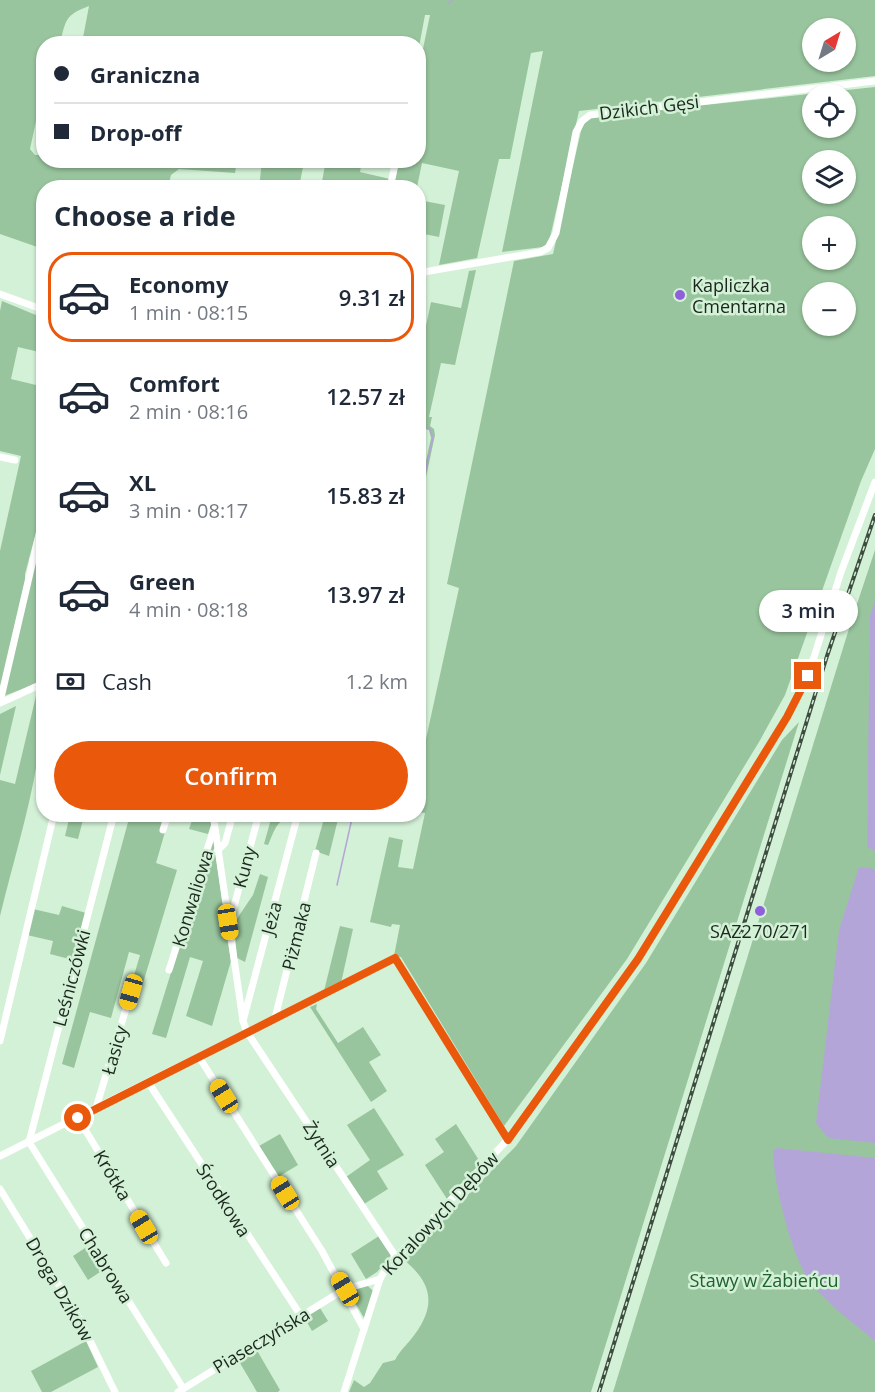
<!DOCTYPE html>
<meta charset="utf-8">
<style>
body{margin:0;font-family:"Open Sans",sans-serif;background:#f6f6f7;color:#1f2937;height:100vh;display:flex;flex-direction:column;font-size:22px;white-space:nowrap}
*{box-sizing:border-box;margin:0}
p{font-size:20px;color:#747a83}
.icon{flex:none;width:33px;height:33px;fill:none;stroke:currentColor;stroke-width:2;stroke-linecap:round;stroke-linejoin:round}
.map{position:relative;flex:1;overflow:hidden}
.side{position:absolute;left:36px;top:180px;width:390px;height:642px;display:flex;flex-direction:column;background:#fff;border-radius:24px;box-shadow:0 2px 4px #0004}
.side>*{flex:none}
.hud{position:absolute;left:36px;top:36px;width:390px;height:132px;border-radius:24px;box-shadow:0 2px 4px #0004;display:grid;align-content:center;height:132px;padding:0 18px;background:#fff}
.needle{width:39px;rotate:38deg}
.tools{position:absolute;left:802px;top:18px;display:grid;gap:12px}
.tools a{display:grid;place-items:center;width:54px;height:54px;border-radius:50%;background:#fff;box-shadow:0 2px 4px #0004;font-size:30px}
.end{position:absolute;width:27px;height:27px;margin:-14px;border:8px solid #ea580c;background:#fff;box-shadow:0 0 0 3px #fff}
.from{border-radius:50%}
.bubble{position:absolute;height:42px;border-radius:21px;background:#fff;box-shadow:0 2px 4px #0004;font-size:20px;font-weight:600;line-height:42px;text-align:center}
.car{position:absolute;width:18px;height:36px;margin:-18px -9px;border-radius:8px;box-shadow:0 0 4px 2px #0007;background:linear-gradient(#f5c518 24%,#345 0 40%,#f5c518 0 76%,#345 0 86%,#f5c518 0)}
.hud b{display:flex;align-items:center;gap:21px;height:57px;font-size:22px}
.hud b+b{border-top:2px solid #e0e1e3}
.hud i{width:15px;height:15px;background:#1f2937}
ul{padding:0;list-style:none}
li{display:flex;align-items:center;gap:18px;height:90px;margin:0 12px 9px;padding:0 6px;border:3px solid transparent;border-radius:24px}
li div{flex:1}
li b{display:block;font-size:22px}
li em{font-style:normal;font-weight:600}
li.selected{border-color:#ea580c}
li>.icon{width:54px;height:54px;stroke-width:1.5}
h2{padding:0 18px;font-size:27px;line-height:72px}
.pay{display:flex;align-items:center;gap:15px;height:66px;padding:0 18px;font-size:22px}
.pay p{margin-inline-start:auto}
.cta{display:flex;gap:12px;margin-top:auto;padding:12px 18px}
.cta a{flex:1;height:69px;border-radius:36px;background:#ea580c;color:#fff;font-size:24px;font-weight:600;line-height:69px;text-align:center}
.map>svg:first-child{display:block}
.green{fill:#98c59d;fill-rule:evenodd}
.water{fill:#b4a5d9}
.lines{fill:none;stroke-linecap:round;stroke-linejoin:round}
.stream{stroke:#b4a5d9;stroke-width:1.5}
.minor{stroke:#fff;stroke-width:7}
.rail-casing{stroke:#3e4d40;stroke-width:4}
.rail{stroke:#d3f1d6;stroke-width:1.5;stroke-dasharray:4.5;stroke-linecap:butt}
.route{stroke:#ea580c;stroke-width:8}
.poi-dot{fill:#8e61db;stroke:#d3f1d6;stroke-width:2}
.labels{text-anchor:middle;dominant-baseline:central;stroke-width:5;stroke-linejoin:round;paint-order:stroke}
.street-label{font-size:18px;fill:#1b271d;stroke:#d3f1d6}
.poi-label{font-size:18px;fill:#1b271d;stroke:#d3f1d6;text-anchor:start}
.park-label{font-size:18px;fill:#1f612e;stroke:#d3f1d6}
</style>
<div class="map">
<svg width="875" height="1392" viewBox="0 0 875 1392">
<rect width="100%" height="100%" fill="#d3f1d6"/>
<!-- green -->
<g class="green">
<path d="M0,0H875V76L579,111L549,242L543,247L502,252L543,51L531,53L510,159H499L477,258L439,265L459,171L422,163L417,187H393L399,161L418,160L419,68L430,15H425L419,47L418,44L82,43L89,6C65,15 66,20 60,43L44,44L43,102L38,112L30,149L35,155H43L44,160L237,161L235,173L179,169L171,175L168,187L44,188L43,249L0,234ZM813,28H846V62H813Z"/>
<path d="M875,87V449L861,481L785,695L759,742L627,959L504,1126L401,957L394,956L400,925L392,924L391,927L370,922L389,837L403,840L398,867L413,869L425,813L419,812V771L459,588L447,584L514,261L553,254L581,131L583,125L591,117ZM813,94H846V128H813ZM813,160H846V194H813ZM813,226H846V260H813ZM813,292H846V326H813Z"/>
<polygon points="259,161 362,161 360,172 390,179 389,187 321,187 325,165 304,162 299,187 259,188 262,161"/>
<polygon points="419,200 445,205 439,237 419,233"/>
<polygon points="476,270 455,365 441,363 429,417 432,417 430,426 434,429 435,435 419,510 419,493 431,438 429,430 419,428 419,359 431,302 461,308 469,271"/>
<polygon points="2,301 43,318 39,352 18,347 11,379 36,385 39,373 43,374 44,502 25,574 25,583 0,696 0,551 21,456 0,451 0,311"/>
<polygon points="875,550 875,1392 613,1392 852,619"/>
<polygon points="35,562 43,563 43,681 4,696"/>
<path d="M43,692C44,767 18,841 0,916V780L15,784L36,696Z"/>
<polygon points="16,706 0,775 0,714"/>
<path d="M799,722L591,1392H349L354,1380L364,1387L370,1383L383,1363L395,1360C400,1350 408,1344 415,1334C437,1304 431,1282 404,1260L516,1146L646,963L782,740Z"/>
<path d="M260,814L296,815L295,819C278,814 274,832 268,845L264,844L271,819Z"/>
<polygon points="70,815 112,815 110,822 84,816 78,839 65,836"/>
<polygon points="130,815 165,815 165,832 156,863 177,870 140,993 130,989 140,955 129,952 111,1018 90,1012 74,1068 62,1064"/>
<polygon points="194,815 211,815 212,822 208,834 189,829"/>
<polygon points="325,815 339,815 329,856 315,851"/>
<polygon points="213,837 231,961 212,1026 186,1016 203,961 190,957 166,1038 152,1034"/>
<polygon points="260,874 268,877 245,962 237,958 234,923 253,895"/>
<polygon points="62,906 86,913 73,960 50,954 53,941 27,935 33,909 59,915"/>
<polygon points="340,926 353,929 341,983 324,991"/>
<polygon points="317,1004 316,1009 338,1043 363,1027 381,1055 369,1062 387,1091 371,1102 310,1007"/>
<polygon points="374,1108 404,1155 377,1171 388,1189 364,1204 346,1177 370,1160 347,1125"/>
<polygon points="456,1124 482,1165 447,1199 425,1165 444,1152 435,1139"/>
<polygon points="280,1134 298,1165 278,1177 259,1146"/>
<polygon points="379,1236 392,1254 377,1272 366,1279 351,1254"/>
<polygon points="91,1244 106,1268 88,1280 73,1256"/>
<polygon points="367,1285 374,1292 364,1318 349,1292"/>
<polygon points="320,1308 328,1321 312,1331 304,1317"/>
<polygon points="86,1341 98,1367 51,1392 42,1392 31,1371"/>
<polygon points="255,1347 280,1390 278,1392 257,1392 237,1358"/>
</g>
<!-- water -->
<g class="water">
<polygon points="875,601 875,851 867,847 870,616"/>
<polygon points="859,867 875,869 875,1143 828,1138 816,1123 839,930"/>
<path d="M777,1148L875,1158V1341C854,1324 831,1306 813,1286C793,1263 773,1182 773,1151Z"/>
</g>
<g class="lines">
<!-- stream -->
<g class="stream">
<polyline points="449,3 452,0"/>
<polyline points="418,426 429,428 433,437 418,504"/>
<polyline points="337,885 353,814"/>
</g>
<!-- minor -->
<g class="minor">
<polyline points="390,188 396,160"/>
<polyline points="418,273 540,252 548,248 556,233 576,132 582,121 590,115 875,81"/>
<polyline points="0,294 44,310"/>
<polyline points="0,457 15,460"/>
<polyline points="33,559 44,561"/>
<polyline points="0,702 44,513"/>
<polyline points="0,703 44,683"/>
<polyline points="213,814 243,1021 247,1032 396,1257"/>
<polyline points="163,830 168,814"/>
<polyline points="217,851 225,843 233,814"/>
<polyline points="227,919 233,910 259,814"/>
<polyline points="169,970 214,828"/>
<polyline points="275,1018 316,853"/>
<polyline points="243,1021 298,814"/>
<polyline points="0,1041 54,814"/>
<polyline points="199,1057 322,1251 364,1329"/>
<polyline points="148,1082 301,1316"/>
<polyline points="96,1108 131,992"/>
<polyline points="78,1118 166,1263"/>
<polyline points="29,1142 114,814"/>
<polyline points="29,1142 183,1388"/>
<polyline points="0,1156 395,958 508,1140"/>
<polyline points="0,1189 79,1318 115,1392"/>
<polyline points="178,1392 345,1289 380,1279"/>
<polyline points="344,1392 380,1279 387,1267 514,1133 638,959 787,717 808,676 841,572 875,482"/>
</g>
<defs>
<polyline id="rail" points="599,1392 827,656 875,515"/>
</defs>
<!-- rail casing -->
<use href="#rail" class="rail-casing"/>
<!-- rail -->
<use href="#rail" class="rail"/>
</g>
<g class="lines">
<!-- route -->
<polyline class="route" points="78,1118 395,958 508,1140 638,959 787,717 808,676"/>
</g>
<!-- markers -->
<g class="poi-dot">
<circle cx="680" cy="295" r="6"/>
<circle cx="760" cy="911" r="6"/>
</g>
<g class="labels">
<!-- street labels -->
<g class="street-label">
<text transform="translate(649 107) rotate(-7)">Dzikich Gęsi</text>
<text transform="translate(244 867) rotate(-75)">Kuny</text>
<text transform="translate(192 898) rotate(-73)">Konwaliowa</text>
<text transform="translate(271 918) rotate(-75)">Jeża</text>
<text transform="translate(296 936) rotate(-76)">Piżmaka</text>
<text transform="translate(71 978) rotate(-75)">Leśniczówki</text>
<text transform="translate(114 1050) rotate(-74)">Łasicy</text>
<text transform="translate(322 1144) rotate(57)">Żytnia</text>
<text transform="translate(113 1175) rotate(59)">Krótka</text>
<text transform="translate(224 1200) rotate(57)">Środkowa</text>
<text transform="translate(440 1213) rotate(-47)">Koralowych Dębów</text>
<text transform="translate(106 1265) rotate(58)">Chabrowa</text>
<text transform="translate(60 1289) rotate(60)">Droga Dzików</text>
<text transform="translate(261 1340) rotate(-31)">Piaseczyńska</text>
</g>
<!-- poi labels -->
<g class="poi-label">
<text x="692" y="285">Kapliczka<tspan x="692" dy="21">Cmentarna</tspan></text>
<text x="760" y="931" text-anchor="middle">SAZ270/271</text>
</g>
<!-- park labels -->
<g class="park-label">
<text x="764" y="1280">Stawy w Żabieńcu</text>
</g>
</g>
</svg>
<div class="tools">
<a><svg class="needle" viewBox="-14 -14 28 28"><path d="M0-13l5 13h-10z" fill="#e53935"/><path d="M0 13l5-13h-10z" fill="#747a83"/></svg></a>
<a><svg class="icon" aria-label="locate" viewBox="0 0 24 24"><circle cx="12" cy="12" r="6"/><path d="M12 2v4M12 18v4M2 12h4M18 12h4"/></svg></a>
<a><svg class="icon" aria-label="layers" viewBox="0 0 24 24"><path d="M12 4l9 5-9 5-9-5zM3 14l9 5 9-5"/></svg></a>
<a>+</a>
<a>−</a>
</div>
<i class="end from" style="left:78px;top:1118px"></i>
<i class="end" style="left:808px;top:676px"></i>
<div class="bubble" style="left:759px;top:590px;width:99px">3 min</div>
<i class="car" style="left:228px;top:922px;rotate:171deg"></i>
<i class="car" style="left:131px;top:992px;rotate:196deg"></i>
<i class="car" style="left:224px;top:1096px;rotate:328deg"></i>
<i class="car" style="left:285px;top:1193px;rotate:328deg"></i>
<i class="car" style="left:144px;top:1227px;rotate:329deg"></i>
<i class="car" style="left:345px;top:1289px;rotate:329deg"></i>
<div class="hud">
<b><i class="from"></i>Graniczna</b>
<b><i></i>Drop-off</b>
</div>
<section class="side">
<h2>Choose a ride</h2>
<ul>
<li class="selected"><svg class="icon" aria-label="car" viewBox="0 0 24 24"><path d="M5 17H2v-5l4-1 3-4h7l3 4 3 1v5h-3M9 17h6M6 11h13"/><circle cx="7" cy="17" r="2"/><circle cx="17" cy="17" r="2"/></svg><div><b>Economy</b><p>1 min · 08:15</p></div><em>9.31 zł</em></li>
<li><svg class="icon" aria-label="car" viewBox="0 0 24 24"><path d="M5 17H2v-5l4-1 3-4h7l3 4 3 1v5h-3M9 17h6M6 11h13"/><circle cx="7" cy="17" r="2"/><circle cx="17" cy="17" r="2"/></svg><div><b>Comfort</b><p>2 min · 08:16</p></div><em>12.57 zł</em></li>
<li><svg class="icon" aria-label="car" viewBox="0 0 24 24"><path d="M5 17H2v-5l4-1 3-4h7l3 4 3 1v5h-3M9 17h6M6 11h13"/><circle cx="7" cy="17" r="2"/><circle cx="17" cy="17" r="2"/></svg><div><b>XL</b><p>3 min · 08:17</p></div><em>15.83 zł</em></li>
<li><svg class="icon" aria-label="car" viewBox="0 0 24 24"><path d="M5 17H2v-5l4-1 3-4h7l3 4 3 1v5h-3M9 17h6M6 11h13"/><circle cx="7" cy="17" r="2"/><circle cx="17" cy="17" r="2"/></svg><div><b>Green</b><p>4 min · 08:18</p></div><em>13.97 zł</em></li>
</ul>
<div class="pay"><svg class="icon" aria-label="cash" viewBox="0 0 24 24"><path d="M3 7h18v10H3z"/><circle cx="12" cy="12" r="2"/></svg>Cash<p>1.2 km</p></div>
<div class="cta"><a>Confirm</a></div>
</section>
</div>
